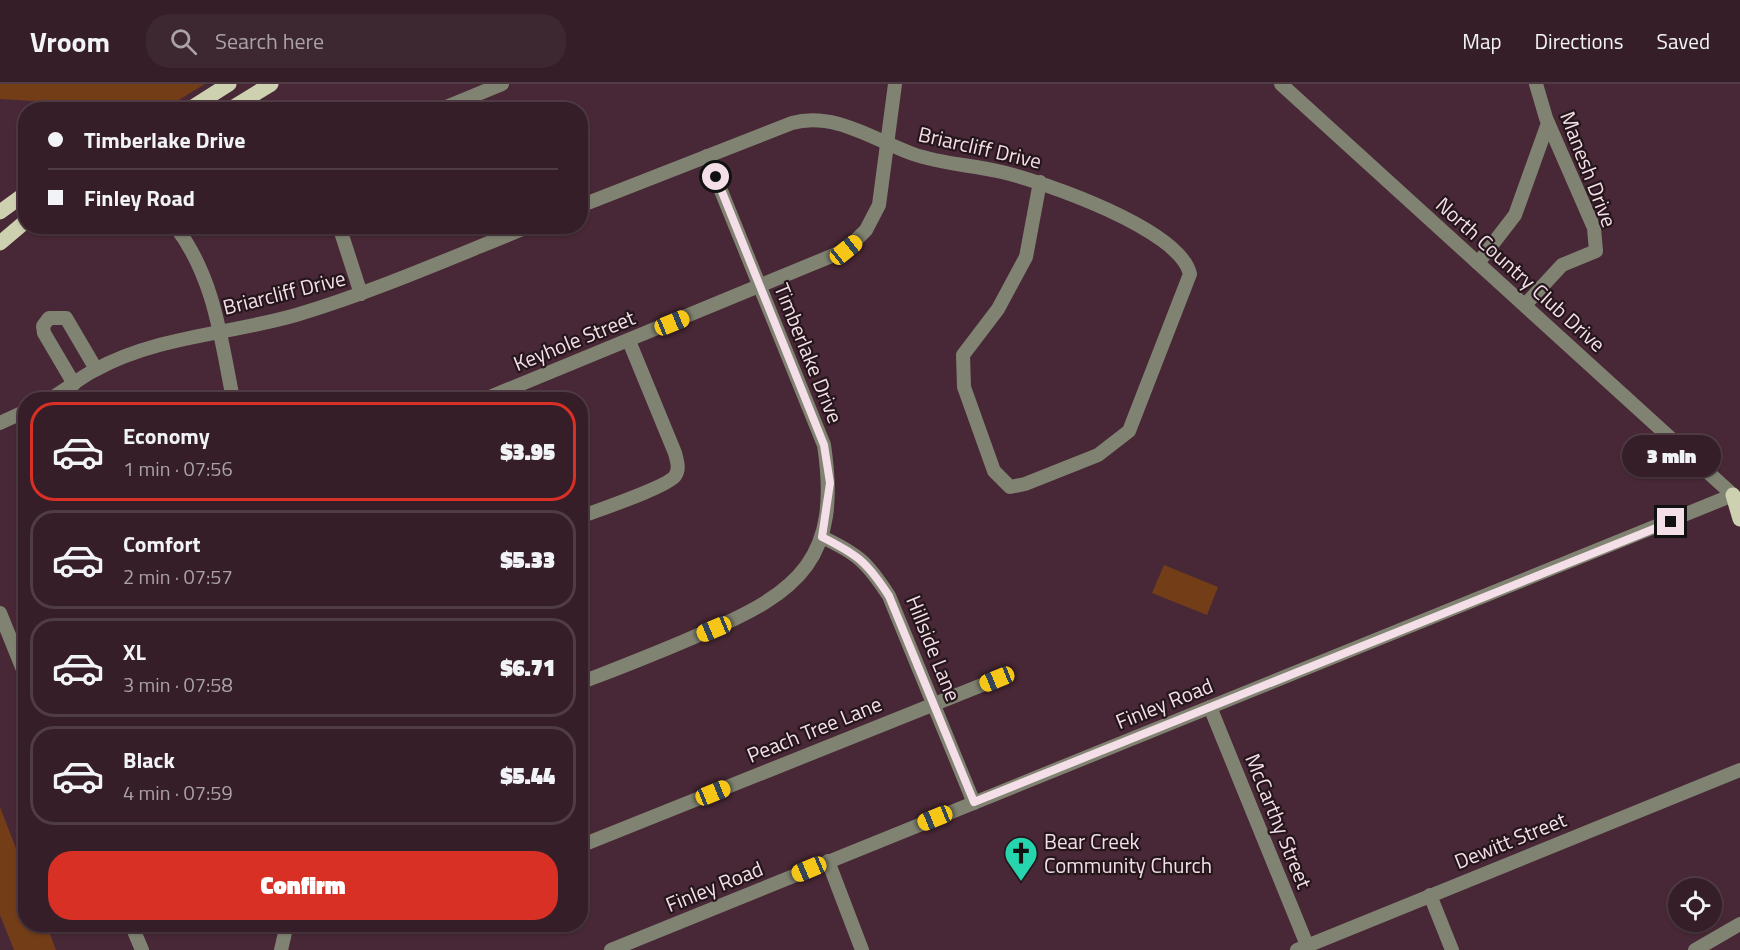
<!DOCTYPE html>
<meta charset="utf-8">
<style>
body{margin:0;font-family:"Titillium Web",sans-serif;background:#3d2730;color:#f1f3f6;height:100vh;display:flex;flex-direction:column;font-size:22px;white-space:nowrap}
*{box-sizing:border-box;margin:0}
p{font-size:20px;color:#aaa2a8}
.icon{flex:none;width:33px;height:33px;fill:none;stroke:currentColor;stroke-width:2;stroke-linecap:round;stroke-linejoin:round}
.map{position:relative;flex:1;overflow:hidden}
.drawer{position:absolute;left:18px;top:308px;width:570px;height:540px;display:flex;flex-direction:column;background:#361e28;border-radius:24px;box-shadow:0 2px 4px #0004,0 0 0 2px #503c45}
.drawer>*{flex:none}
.guide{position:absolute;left:18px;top:18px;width:570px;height:132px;border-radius:24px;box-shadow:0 2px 4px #0004,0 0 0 2px #503c45;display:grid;align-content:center;height:132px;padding:0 30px;background:#361e28}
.fabs{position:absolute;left:1668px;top:794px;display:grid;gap:12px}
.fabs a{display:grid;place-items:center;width:54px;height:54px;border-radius:50%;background:#361e28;box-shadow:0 2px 4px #0004,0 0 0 2px #503c45;font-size:30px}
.end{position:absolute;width:27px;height:27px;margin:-14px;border:8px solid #f4dee7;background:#111;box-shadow:0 0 0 3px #111}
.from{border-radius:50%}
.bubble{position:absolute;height:42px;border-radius:21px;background:#361e28;box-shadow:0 2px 4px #0004,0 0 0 2px #503c45;font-size:20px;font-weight:800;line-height:42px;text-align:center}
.car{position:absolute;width:18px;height:36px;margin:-18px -9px;border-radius:8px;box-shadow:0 0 4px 2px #0007;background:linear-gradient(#f5c518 24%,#345 0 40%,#f5c518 0 76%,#345 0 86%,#f5c518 0)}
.guide b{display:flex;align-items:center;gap:21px;height:57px;font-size:22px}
.guide b+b{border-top:2px solid #503c45}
.guide i{width:15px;height:15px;background:#f1f3f6}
ul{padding:10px 0 0;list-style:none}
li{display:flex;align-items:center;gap:18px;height:99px;margin:0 12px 9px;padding:0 18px;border:3px solid #503c45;border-radius:24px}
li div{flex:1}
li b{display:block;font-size:22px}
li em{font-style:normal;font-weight:800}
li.selected{border-color:#d93025}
li>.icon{width:54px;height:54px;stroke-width:1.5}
.primary-button{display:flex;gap:12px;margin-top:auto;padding:12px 30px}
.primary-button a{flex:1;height:69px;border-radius:24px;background:#d93025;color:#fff;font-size:24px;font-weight:800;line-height:69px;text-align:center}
header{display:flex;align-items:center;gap:36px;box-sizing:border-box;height:84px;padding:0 30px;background:#361e28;border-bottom:2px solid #503c45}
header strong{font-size:28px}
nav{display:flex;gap:33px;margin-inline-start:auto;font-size:21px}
.search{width:420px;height:54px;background:#3d2730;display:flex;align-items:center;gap:15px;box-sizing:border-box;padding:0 21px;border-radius:24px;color:#aaa2a8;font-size:22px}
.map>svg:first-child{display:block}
.green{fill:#733d18}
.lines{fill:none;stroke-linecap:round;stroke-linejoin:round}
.minor{stroke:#818372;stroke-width:14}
.major{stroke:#ced1b0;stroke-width:15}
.route{stroke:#f4dee7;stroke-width:8}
.labels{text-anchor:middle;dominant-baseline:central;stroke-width:4.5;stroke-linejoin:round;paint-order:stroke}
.street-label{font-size:21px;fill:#f4dee7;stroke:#25161c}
.poi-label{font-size:21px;fill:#f4dee7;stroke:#25161c;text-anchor:start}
</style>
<header>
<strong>Vroom</strong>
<div class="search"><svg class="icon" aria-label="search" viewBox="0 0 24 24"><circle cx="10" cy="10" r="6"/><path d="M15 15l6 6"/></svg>Search here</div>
<nav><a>Map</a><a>Directions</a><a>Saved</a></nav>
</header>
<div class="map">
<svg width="1740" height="866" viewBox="0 0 1740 866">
<rect width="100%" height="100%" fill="#482836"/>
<!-- green -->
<g class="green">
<polygon points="0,0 205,0 164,25 73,25 69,19 0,15"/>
<polygon points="1164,481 1218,503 1207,531 1152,509"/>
<polygon points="0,723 25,788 26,840 46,840 56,866 14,866 0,831"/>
</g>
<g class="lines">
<!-- minor -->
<g class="minor">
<polyline points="439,26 502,0"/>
<path d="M580,122L792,39C834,27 874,56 913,70C941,80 973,81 1002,88C1044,98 1180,145 1190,190L1129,347L1098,371L1025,400L1010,403L994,387L964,303L963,271L998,225L1026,173L1040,98"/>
<path d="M175,142C214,192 221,255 233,315"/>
<polyline points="339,142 361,210"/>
<polyline points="1478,179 1515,131 1548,39"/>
<polyline points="1525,221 1562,181 1596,167 1594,144 1546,34 1536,0"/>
<polyline points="74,300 44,249 43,242 49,234 66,234 96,285"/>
<path d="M50,315C66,306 79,294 95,286C157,252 230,250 296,231C376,207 453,173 530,142"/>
<polyline points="485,315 846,166 866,146 879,121 895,0"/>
<polyline points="0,339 26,327"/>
<path d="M580,433C598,426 667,403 675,392C680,385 677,377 675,369L629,257"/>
<path d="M822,453C858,470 867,478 889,512L974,719"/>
<polyline points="0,529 26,593"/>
<path d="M580,599C621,583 663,567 703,549C801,508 841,473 824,361L707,72"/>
<polyline points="1210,623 1309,866"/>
<polyline points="580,762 997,595"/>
<polyline points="828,777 862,866"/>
<polyline points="1430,811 1452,866"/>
<polyline points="131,840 142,866"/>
<polyline points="281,866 287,840"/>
<polyline points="611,866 1733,411 1281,0"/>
<polyline points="1297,866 1740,686"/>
<polyline points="1695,866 1740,840"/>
</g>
<!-- major -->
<g class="major">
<polyline points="188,26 229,0"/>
<polyline points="229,26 271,0"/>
<polyline points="0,128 26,109"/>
<polyline points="0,159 26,137"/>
<polyline points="1733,411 1740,435"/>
</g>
</g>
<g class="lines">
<!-- route -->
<path class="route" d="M716,93L824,361L830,399L822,453C858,471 867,478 889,512L974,718L1671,438"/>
</g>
<!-- icons -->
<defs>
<symbol id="church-pin" viewBox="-11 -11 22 30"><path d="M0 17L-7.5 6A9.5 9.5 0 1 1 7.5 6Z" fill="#26d5ae" stroke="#25161c"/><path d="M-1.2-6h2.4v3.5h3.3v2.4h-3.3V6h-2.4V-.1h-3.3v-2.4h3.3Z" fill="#111"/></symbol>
</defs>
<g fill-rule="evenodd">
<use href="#church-pin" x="1002" y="750" width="38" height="52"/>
</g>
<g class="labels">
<!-- street labels -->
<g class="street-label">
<text transform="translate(980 63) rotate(13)">Briarcliff Drive</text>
<text transform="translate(1589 85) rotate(69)">Manesh Drive</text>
<text transform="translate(1521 190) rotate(42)">North Country Club Drive</text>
<text transform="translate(284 208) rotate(-14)">Briarcliff Drive</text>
<text transform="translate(574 256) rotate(-22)">Keyhole Street</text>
<text transform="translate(809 269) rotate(68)">Timberlake Drive</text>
<text transform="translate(934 564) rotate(68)">Hillside Lane</text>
<text transform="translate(1164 619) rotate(-22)">Finley Road</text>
<text transform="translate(814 645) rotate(-22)">Peach Tree Lane</text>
<text transform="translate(1279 737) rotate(68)">McCarthy Street</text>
<text transform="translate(1510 756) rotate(-22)">Dewitt Street</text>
<text transform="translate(714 802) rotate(-22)">Finley Road</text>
</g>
<!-- poi labels -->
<g class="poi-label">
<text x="1044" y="757">Bear Creek<tspan x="1044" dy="24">Community Church</tspan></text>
</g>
</g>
</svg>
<div class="fabs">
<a><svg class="icon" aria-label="locate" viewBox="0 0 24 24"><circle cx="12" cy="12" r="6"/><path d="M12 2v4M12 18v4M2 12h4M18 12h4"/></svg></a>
</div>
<i class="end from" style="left:716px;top:93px"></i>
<i class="end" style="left:1671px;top:438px"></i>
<div class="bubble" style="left:1622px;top:351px;width:99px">3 min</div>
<i class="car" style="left:846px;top:166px;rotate:51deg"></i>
<i class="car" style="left:672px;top:239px;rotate:68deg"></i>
<i class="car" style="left:714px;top:545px;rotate:247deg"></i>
<i class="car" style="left:997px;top:595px;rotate:248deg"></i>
<i class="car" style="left:713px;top:709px;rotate:68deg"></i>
<i class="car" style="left:935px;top:734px;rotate:248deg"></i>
<i class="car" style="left:809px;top:785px;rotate:247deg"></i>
<div class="guide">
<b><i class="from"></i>Timberlake Drive</b>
<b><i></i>Finley Road</b>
</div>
<section class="drawer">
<ul>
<li class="selected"><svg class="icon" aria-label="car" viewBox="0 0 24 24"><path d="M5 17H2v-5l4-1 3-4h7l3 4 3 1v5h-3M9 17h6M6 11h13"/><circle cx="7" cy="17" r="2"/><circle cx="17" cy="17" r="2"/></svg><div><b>Economy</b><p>1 min · 07:56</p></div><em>$3.95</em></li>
<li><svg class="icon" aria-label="car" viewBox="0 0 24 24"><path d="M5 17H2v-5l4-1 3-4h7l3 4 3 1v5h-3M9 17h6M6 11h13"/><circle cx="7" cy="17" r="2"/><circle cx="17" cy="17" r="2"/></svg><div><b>Comfort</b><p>2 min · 07:57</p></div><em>$5.33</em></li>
<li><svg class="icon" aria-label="car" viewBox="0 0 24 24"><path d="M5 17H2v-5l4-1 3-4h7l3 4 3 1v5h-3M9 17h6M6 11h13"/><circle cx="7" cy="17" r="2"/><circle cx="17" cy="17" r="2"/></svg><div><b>XL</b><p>3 min · 07:58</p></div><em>$6.71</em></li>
<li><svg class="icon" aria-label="car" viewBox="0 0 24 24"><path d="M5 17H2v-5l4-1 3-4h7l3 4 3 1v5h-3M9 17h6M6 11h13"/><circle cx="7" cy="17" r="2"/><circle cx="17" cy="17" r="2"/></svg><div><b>Black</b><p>4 min · 07:59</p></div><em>$5.44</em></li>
</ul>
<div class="primary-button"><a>Confirm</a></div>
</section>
</div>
